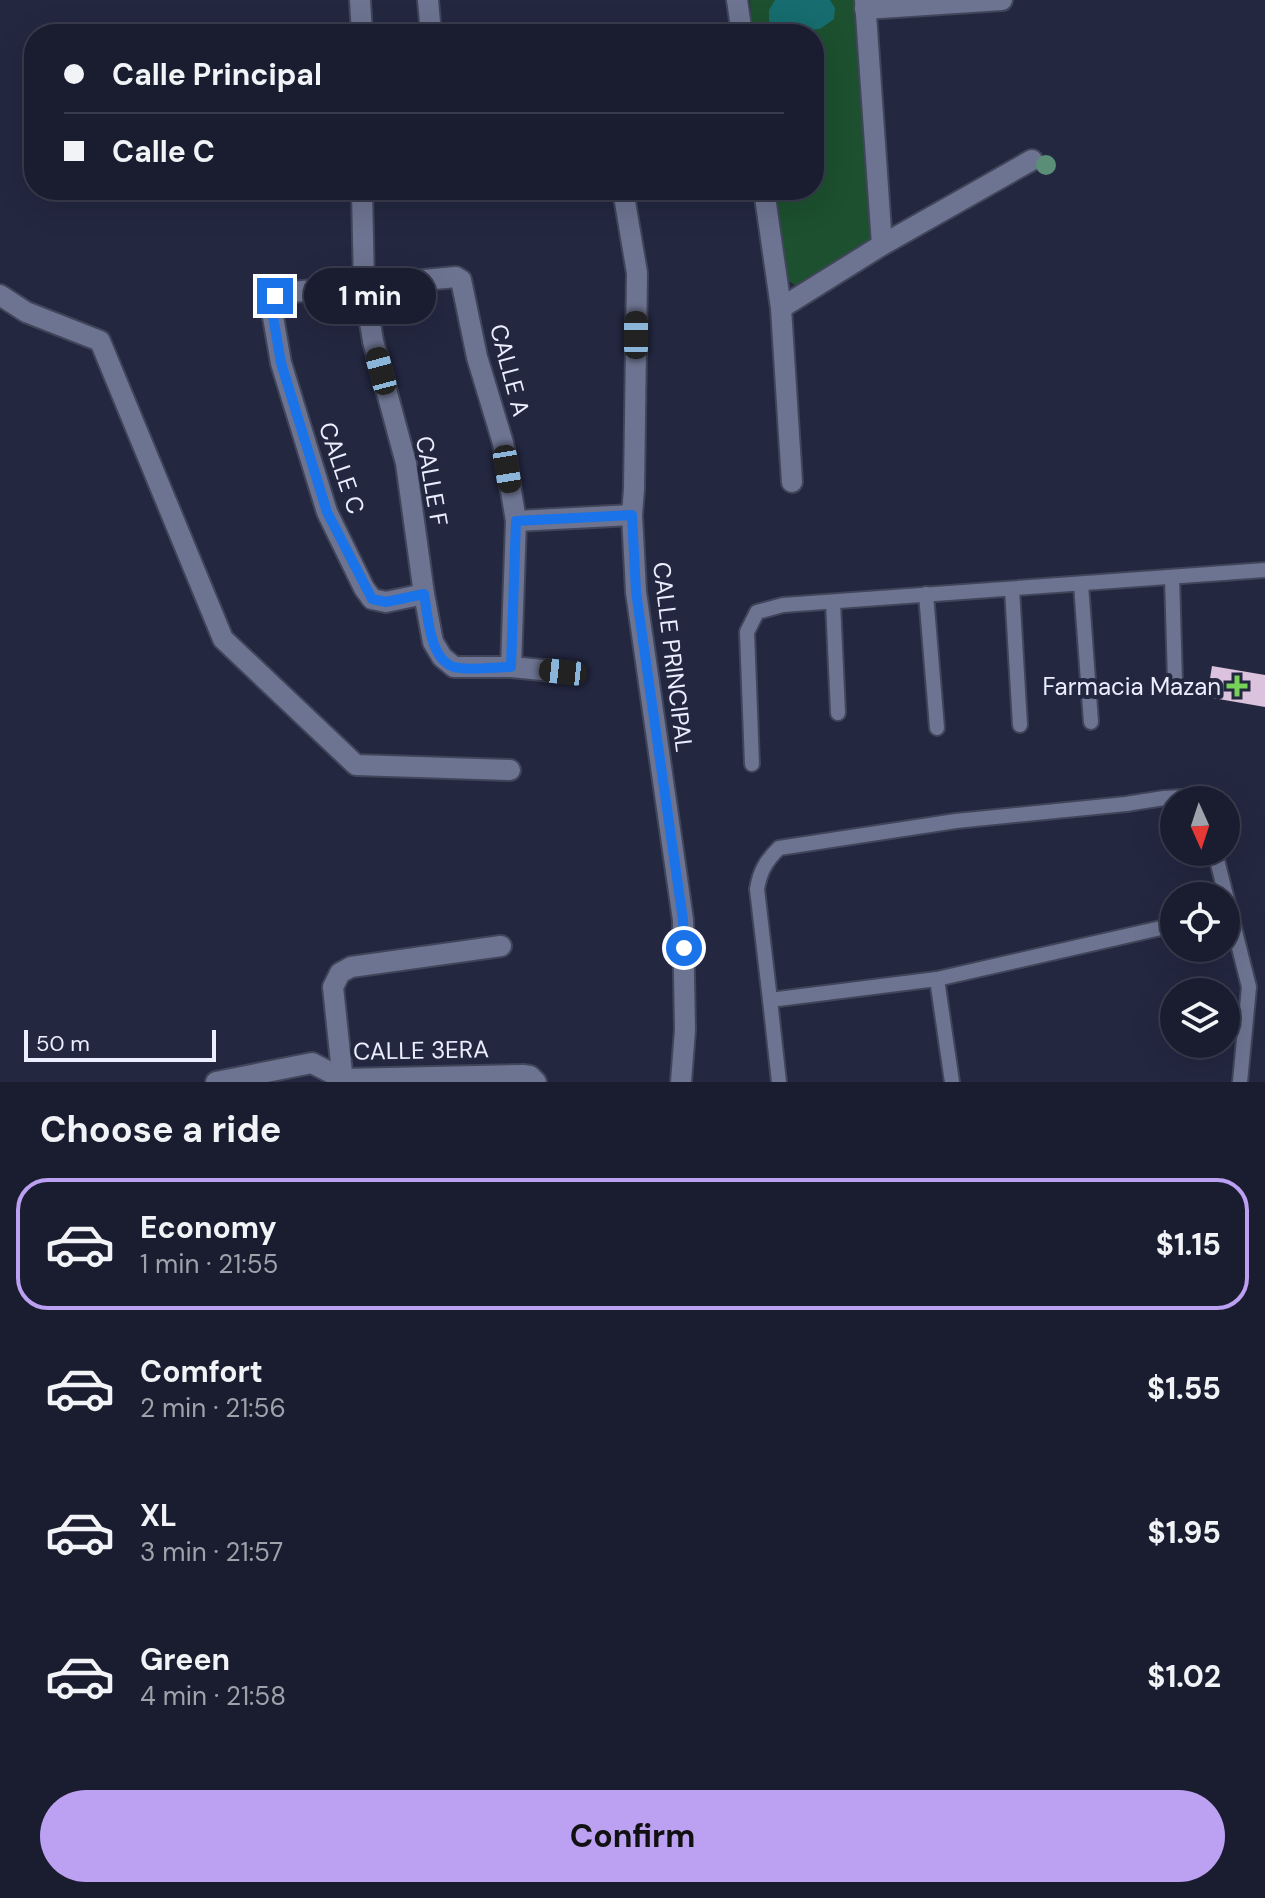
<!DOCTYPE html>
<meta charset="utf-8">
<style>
body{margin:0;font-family:"DM Sans",sans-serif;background:#272a3c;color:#f1f3f6;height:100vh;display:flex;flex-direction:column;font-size:30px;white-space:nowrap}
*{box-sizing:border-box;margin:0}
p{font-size:26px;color:#9fa2ab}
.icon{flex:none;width:44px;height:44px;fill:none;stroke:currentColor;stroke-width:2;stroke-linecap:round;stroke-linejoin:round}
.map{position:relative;height:1082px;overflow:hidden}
.panel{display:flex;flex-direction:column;background:#1a1d30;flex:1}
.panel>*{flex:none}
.guide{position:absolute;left:24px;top:24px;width:800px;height:176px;border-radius:32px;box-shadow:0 8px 32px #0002,0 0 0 2px #383b4c;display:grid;align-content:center;height:176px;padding:0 40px;background:#1a1d30}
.needle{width:52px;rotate:177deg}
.controls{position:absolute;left:1160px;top:786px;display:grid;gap:16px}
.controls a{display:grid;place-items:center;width:80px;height:80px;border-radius:50%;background:#1a1d30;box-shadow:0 8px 32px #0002,0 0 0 2px #383b4c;font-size:40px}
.scale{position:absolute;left:24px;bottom:20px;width:192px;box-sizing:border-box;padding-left:8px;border:4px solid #eaeeff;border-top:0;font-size:22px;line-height:28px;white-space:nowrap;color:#eaeeff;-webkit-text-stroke:6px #232740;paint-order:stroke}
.end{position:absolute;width:36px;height:36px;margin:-18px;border:10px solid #1a73e8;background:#fff;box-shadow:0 0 0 4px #fff}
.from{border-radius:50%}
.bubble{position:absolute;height:56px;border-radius:28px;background:#1a1d30;box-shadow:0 8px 32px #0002,0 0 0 2px #383b4c;font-size:26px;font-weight:700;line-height:56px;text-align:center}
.car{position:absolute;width:24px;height:48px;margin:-24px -12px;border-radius:10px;box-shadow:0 0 6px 2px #0007;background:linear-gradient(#222 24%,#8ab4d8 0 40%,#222 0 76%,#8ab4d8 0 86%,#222 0)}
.guide b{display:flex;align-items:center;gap:28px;height:76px;font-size:30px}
.guide b+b{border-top:2px solid #383b4c}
.guide i{width:20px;height:20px;background:#f1f3f6}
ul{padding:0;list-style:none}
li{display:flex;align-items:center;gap:24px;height:132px;margin:0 16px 12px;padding:0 24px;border:4px solid transparent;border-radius:32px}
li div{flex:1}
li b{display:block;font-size:30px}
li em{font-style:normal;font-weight:700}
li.selected{border-color:#bca0f2}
li>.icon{width:72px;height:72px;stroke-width:1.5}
h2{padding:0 40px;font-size:36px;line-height:96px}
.action{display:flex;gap:16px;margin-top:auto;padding:16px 40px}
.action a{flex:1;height:92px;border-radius:48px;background:#bca0f2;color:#111;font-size:32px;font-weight:700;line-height:92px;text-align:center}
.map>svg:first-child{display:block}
.green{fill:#1c502f}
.water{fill:#166c6e}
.building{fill:#dbc2dd}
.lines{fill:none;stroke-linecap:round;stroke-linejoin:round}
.lane-casing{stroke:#41455a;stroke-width:18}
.street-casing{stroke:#41455a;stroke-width:24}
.lane{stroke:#6d7491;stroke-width:14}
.street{stroke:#6d7491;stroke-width:20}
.tree{fill:#5b8e76}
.route{stroke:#1a73e8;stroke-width:10}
.poi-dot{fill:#77d259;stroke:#232740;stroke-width:3}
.labels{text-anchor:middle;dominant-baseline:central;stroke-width:8;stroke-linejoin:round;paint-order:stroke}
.street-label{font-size:24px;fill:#eaeeff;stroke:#232740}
.poi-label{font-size:24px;fill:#eaeeff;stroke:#232740;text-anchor:end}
</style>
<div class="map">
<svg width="1265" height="1082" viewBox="0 0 1265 1082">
<rect width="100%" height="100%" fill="#232740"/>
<!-- green -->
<polygon class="green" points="750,0 857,0 872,243 808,285 796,286 786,279 773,190 814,190 814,34 752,34"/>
<!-- water -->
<polygon class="water" points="775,0 830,0 835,8 834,19 820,29 783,32 769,21 769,10"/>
<!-- building -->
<polygon class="building" points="1212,666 1265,675 1265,707 1207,697"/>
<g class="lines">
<defs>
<g id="lane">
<polyline points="1172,577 1175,681"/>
<polyline points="1081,584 1091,722"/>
<polyline points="1012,589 1020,725"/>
<polyline points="926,594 937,728"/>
<polyline points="833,602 838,713"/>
<polyline points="752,764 747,632 757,612 783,605 1265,570"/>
<polyline points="1215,852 1249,987 1240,1082"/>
<path d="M1174,925L937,979L770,1000L757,889C760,871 766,861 779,848L956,821L1126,804L1164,798L1181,797L1185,800"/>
<polyline points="937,979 952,1082"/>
<polyline points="770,1000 779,1082"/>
</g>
<g id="street">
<polyline points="360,0 362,34"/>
<polyline points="428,0 431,34"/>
<polyline points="737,0 742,34"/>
<polyline points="865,0 882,245"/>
<polyline points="865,9 1002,0"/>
<polyline points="362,190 364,286 373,341 406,463 424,594 433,642 442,657 454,667 511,667 563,672"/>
<polyline points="623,190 637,273 634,489 632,515 636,592 683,920 685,1030 681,1082"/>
<polyline points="764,190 781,308 792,482"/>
<polyline points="0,295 26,312 100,341 223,639 356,765 510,770"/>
<polyline points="781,308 882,245 1032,160"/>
<polyline points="516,521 632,515"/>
<polyline points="424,594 386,602 372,599 364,588 327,512 281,363 271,305 275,296 281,293 456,277 461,280 477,357 503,443 516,521 511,667"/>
<polyline points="216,1082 312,1063 343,1079 523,1075 530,1076 536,1082"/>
<polyline points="343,1082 333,987 340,973 351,967 501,946"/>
</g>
</defs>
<!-- lane casing -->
<use href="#lane" class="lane-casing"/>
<!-- street casing -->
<use href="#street" class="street-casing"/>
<!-- lane -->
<use href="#lane" class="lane"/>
<!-- street -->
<use href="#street" class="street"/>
</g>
<!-- trees -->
<circle class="tree" cx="1046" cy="165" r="10"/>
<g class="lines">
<!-- route -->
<path class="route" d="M275,296L271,305L281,363L327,512L372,599L386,602L424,594C428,615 429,659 454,667C467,671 496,667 511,667L516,521L632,515L636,592L683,920L684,948"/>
</g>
<!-- markers -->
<path class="poi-dot" d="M1233 674h8v8h8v8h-8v8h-8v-8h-8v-8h8z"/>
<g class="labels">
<!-- street labels -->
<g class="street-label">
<text transform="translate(510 370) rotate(75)">CALLE A</text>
<text transform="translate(342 468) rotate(71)">CALLE C</text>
<text transform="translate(432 481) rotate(80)">CALLE F</text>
<text transform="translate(673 657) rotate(83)">CALLE PRINCIPAL</text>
<text transform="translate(421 1050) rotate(-1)">CALLE 3ERA</text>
</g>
<!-- poi labels -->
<g class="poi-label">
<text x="1221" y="686">Farmacia Mazan</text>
</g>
</g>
</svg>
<div class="controls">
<a><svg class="needle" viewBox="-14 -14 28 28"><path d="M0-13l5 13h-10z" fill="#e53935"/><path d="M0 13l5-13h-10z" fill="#9fa2ab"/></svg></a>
<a><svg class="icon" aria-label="locate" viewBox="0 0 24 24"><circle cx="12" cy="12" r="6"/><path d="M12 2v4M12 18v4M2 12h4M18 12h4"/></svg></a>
<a><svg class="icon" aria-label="layers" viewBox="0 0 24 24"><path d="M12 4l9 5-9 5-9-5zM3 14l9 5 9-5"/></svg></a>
</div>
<div class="scale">50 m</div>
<i class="end from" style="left:684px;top:948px"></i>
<i class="end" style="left:275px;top:296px"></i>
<div class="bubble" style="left:304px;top:268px;width:132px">1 min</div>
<i class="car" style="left:636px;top:335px;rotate:0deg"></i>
<i class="car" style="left:381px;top:371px;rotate:345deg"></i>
<i class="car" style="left:507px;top:469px;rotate:171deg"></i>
<i class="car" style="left:563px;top:672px;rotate:276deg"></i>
<div class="guide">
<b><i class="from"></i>Calle Principal</b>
<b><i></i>Calle C</b>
</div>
</div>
<section class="panel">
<h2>Choose a ride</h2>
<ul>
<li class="selected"><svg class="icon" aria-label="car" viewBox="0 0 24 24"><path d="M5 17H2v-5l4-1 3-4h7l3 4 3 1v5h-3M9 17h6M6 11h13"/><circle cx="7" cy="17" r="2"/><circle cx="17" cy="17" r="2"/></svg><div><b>Economy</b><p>1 min · 21:55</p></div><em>$1.15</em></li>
<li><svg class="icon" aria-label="car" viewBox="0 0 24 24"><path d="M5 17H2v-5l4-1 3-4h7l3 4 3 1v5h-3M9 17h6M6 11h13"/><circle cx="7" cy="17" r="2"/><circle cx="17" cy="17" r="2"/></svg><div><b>Comfort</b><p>2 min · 21:56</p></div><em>$1.55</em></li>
<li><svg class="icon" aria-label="car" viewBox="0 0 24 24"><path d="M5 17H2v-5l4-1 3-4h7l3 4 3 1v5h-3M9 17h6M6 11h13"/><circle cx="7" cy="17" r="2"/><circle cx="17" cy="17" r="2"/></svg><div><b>XL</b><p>3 min · 21:57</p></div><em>$1.95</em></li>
<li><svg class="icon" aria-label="car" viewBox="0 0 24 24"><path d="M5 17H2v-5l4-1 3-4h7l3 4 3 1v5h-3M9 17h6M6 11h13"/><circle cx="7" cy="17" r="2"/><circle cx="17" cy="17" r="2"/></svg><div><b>Green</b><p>4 min · 21:58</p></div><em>$1.02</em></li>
</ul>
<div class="action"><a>Confirm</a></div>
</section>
